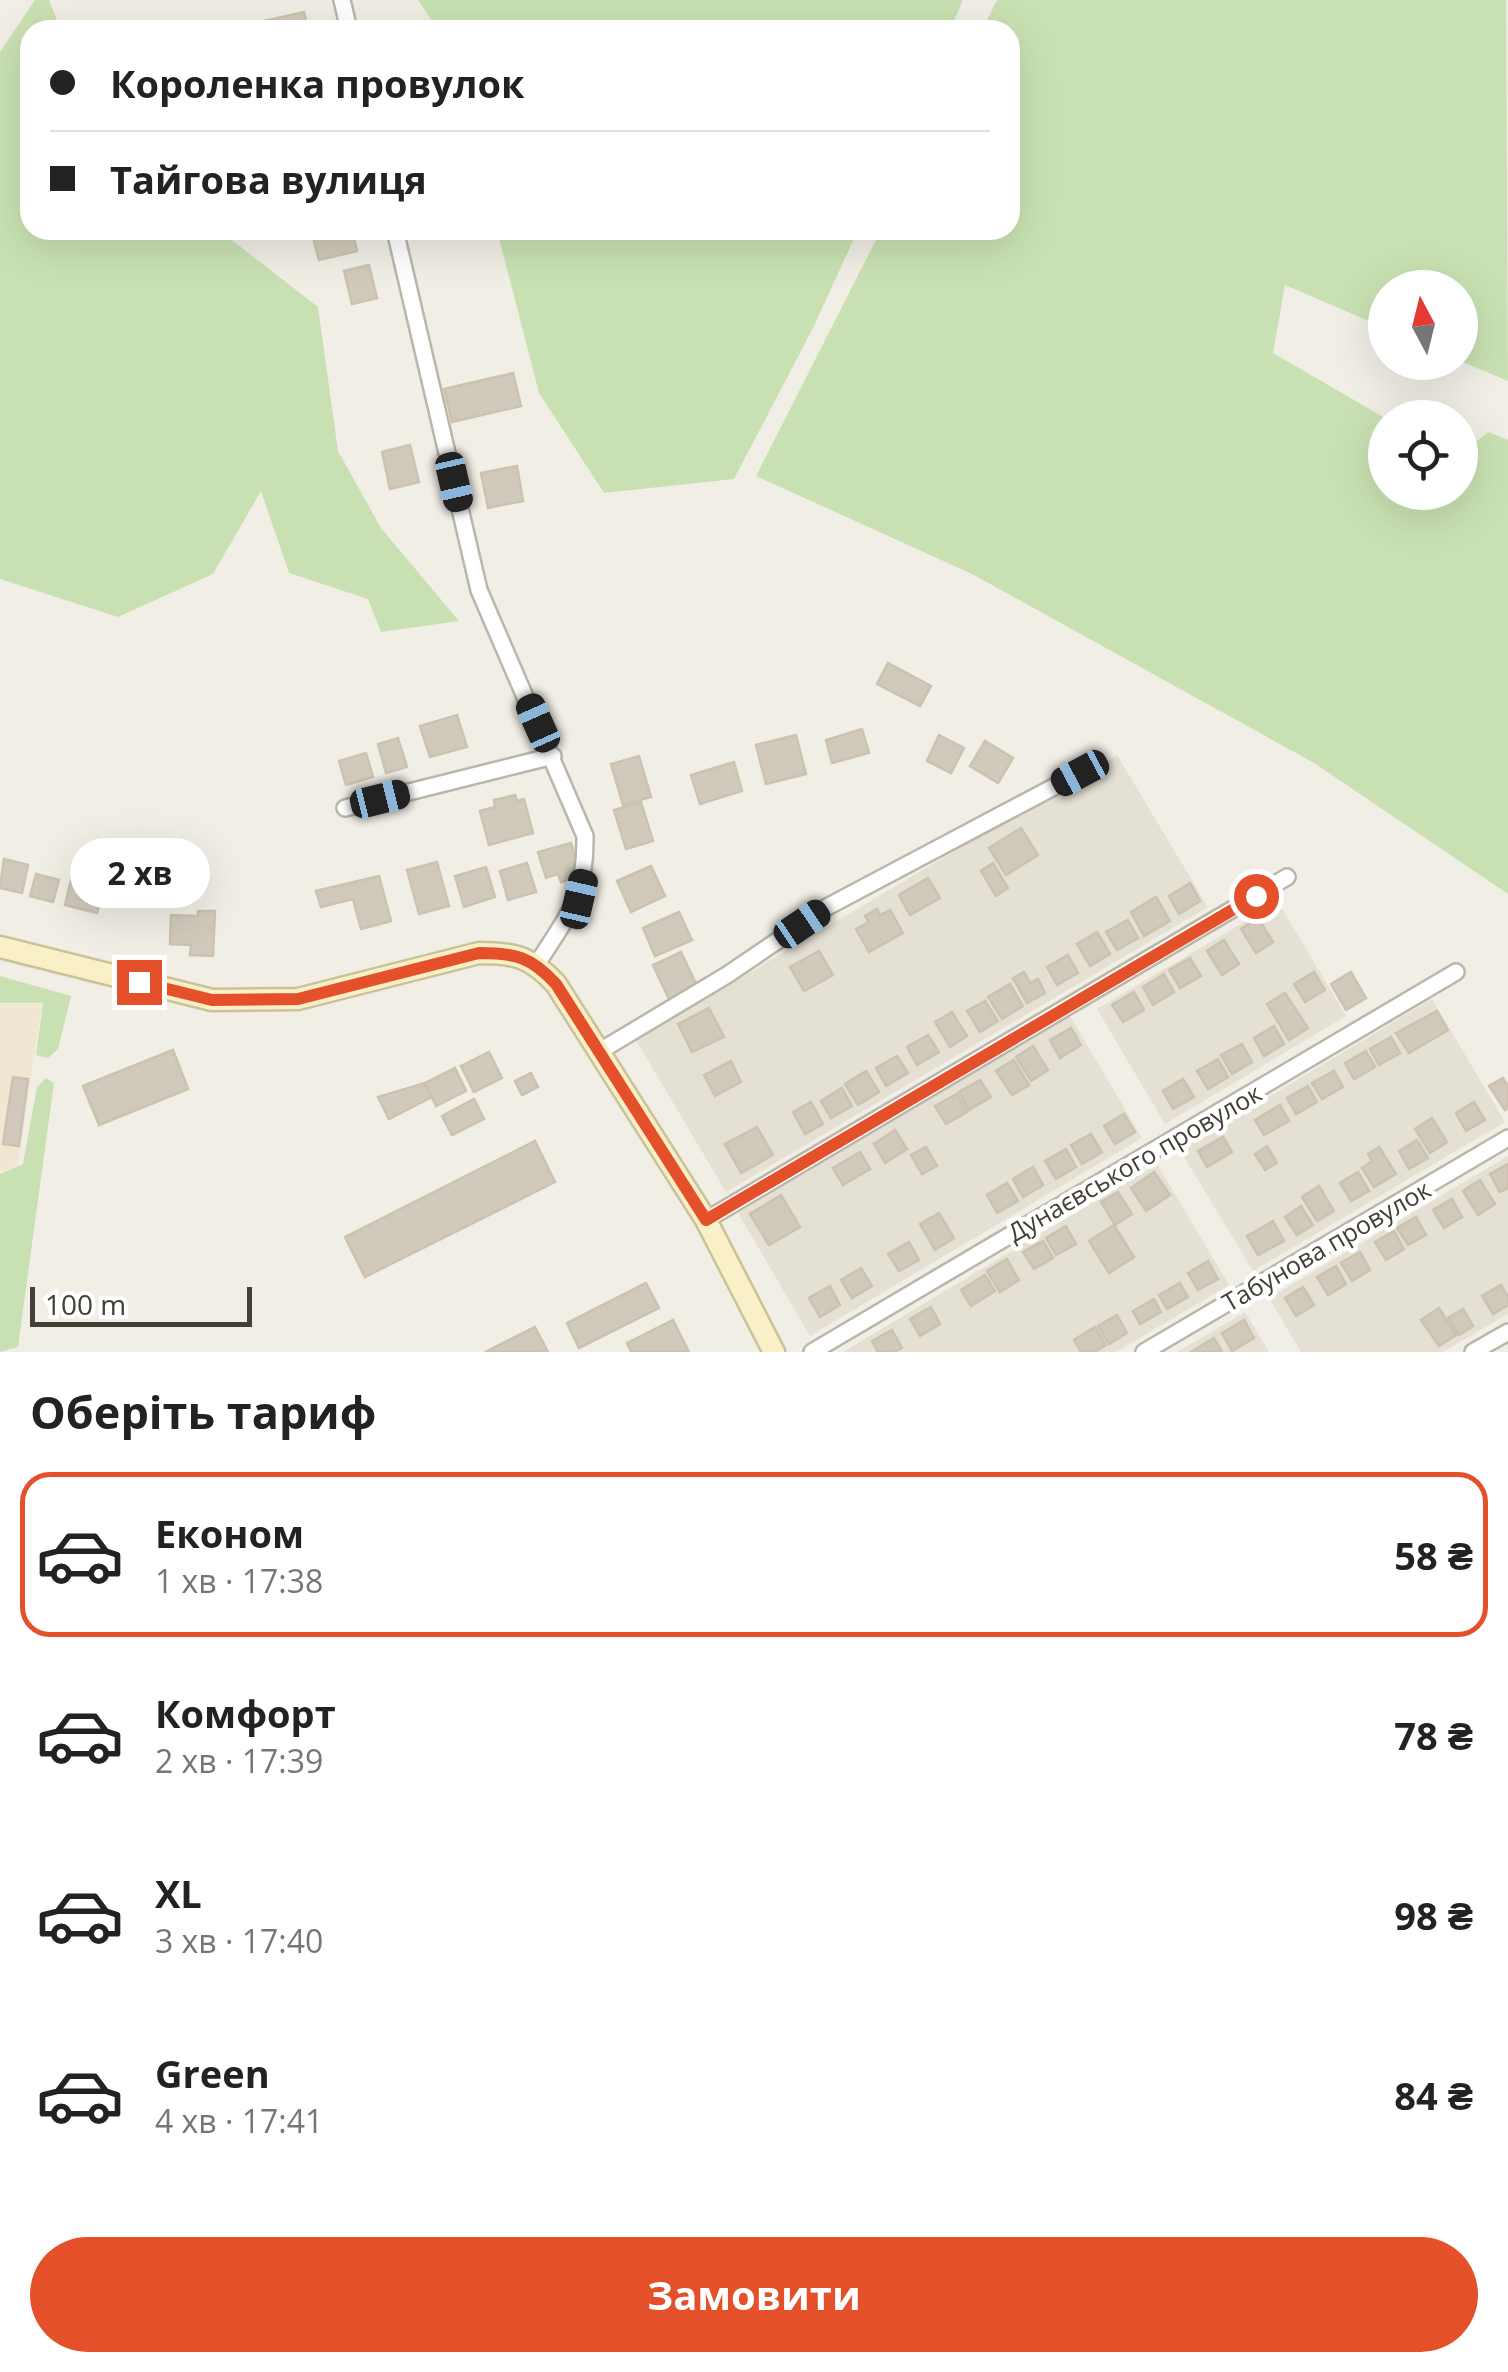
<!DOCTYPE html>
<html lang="uk">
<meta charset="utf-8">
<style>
body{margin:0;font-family:"Open Sans",sans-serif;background:#f2f2f2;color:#222;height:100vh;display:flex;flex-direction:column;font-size:38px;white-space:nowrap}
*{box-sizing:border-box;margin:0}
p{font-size:32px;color:#767676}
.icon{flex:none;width:55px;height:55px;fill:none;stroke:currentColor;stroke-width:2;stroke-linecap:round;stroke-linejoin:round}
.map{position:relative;height:1352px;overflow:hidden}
.drawer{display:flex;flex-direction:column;background:#fff;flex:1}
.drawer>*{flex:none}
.guide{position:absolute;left:20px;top:20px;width:1000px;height:220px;border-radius:30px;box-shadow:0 10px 40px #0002;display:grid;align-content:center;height:220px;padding:0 30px;background:#fff}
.needle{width:65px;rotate:353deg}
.buttons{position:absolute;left:1368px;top:270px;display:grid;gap:20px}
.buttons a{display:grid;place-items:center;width:110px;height:110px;border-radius:50%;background:#fff;box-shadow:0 10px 40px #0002;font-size:50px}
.scale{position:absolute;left:30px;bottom:25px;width:222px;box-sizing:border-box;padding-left:10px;border:5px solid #433e36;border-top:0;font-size:28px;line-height:35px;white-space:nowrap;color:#433e36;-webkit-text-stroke:8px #fff;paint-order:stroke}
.end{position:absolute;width:45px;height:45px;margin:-22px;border:12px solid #e4502a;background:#fff;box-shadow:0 0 0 5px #fff}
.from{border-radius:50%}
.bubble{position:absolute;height:70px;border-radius:35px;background:#fff;box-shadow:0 10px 40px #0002;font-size:32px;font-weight:700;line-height:70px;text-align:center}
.car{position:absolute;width:30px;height:60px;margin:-30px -15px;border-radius:12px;box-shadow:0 0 8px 2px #0007;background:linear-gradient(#222 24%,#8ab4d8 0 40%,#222 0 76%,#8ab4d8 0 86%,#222 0)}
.guide b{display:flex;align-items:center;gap:35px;height:95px;font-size:38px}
.guide b+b{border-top:2px solid #e0e0e0}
.guide i{width:25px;height:25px;background:#222}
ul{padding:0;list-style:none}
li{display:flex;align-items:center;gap:30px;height:165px;margin:0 20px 15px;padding:0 10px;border:5px solid transparent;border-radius:30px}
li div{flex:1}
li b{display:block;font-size:38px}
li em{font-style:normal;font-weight:700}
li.current{border-color:#e4502a}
li>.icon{width:90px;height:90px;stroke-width:1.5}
h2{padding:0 30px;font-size:45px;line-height:120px}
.cta{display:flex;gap:20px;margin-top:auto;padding:20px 30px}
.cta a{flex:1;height:115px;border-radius:60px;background:#e4502a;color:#fff;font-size:40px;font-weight:700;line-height:115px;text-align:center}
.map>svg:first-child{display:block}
.residential{fill:#e4e0d4}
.commercial{fill:#f1e6d2}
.green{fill:#c9e1b2}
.building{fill:#d1cabc;stroke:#cbc2b0;stroke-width:2.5}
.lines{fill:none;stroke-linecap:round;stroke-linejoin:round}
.street-casing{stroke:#bbb6a9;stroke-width:20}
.secondary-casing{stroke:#ccc299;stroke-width:25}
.street{stroke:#fff;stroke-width:15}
.secondary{stroke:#f9f0c8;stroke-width:20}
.route{stroke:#e4502a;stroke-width:12}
.labels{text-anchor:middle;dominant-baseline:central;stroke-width:9;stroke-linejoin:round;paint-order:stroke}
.street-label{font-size:25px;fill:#433e36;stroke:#fff}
</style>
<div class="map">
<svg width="1508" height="1352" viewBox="0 0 1508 1352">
<rect width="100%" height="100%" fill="#f1eee6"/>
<!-- residential -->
<g class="residential">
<polygon points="1117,755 1208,907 726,1192 636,1040"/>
<polygon points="1278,902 1346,1016 1165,1124 1097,1009"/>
<polygon points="1432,999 1505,1122 1253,1271 1180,1150"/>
<polygon points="1070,1016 1142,1138 810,1336 738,1213"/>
<polygon points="1508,1156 1508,1314 1443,1352 1301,1352 1269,1298"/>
<polygon points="1157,1164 1229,1285 1116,1352 843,1352"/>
<polygon points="1245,1312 1269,1352 1177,1352"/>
</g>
<!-- commercial -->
<polygon class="commercial" points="0,1004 42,1004 18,1165 0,1173"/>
<!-- green -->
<g class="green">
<polygon points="35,0 49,0 61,30 30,30 30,230 219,230 318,307 338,451 381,528 459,621 381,632 368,599 289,573 261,491 213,574 118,617 0,579 0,52"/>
<polygon points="418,0 963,0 950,30 438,30"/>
<polygon points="997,0 1506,0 1508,381 1460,361 1460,288 1385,288 1385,328 1285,285 1273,353 1385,418 1385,492 1460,492 1460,455 1488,432 1508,440 1508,894 1314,763 972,574 756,476 881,230 1010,230 1010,30 982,30"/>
<polygon points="497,230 858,230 812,330 734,479 604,493 539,393"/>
<polygon points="0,976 71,996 58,1049 48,1058 36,1055 43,1003 0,1003"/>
<polygon points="46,1078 54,1083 18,1347 0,1352 0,1174 23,1164 37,1087"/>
</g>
<!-- building -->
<g class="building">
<polygon points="304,12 308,30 258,30 256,23"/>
<polygon points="311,230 352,230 357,251 319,260"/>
<polygon points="369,265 377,298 352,304 344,271"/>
<polygon points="513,373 521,406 452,422 444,389"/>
<polygon points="410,445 419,482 390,489 382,452"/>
<polygon points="517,466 523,501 488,508 481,473"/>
<polygon points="888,663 931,686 920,706 877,684"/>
<polygon points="457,715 467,747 430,757 420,726"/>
<polygon points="862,729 869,753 832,763 826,740"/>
<polygon points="796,735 806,774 766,784 756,745"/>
<polygon points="939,735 964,748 951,773 927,761"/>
<polygon points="398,738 407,767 386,773 378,744"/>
<polygon points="985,741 1013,758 998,783 970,766"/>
<polygon points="366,753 373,777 346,785 339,761"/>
<polygon points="639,756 651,797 623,805 611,764"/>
<polygon points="734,762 742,791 700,804 691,775"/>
<polygon points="515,795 517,801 524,799 533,833 489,845 480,811 495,807 494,800"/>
<polygon points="641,802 653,841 626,849 614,810"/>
<polygon points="1021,828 1038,855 1006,875 989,848"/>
<polygon points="571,843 581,876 561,882 558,874 546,878 538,852"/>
<polygon points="4,859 28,865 22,893 0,888"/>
<polygon points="437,862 449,906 419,914 407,870"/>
<polygon points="527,863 536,892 508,900 500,871"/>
<polygon points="993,863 1008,888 996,896 981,871"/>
<polygon points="651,866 665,896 631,912 617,881"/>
<polygon points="486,867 495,897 464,907 455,876"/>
<polygon points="73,872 106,880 97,913 65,905"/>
<polygon points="36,874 59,880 53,902 30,896"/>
<polygon points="379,876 391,921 361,929 353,899 321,907 316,891"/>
<polygon points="928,878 940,898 910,915 899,895"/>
<polygon points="1190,883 1200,901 1179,914 1169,896"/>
<polygon points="1156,897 1170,921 1144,936 1131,912"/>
<polygon points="877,909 880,915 890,910 903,933 869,952 856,929 869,922 865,916"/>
<polygon points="198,911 215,911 213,956 190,955 191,945 170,944 171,915 198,916"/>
<polygon points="679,912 692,940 655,956 643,928"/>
<polygon points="1258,918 1273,942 1256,953 1241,929"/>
<polygon points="1128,920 1138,938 1117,950 1106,932"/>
<polygon points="1097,932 1110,954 1090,966 1077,944"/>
<polygon points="1224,940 1239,964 1222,975 1207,951"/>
<polygon points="819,951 833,975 804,991 790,967"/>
<polygon points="681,952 698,988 670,1001 653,965"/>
<polygon points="1068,955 1078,973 1057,985 1047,967"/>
<polygon points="1190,958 1201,976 1180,988 1169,970"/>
<polygon points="1024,972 1030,983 1038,979 1045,993 1027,1003 1013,978"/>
<polygon points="1314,972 1325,990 1305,1002 1294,984"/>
<polygon points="1351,972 1366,998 1346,1010 1331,984"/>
<polygon points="1164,974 1174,992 1153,1005 1143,987"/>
<polygon points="1010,984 1023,1006 1002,1019 988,997"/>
<polygon points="1134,992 1144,1010 1123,1022 1112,1005"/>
<polygon points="1285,993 1308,1028 1289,1040 1267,1004"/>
<polygon points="985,1001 998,1021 980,1032 967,1011"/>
<polygon points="709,1008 724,1037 692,1052 678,1024"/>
<polygon points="1437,1011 1448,1030 1409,1053 1396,1033"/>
<polygon points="952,1012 967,1036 950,1047 935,1022"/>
<polygon points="1274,1026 1284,1044 1264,1056 1254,1038"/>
<polygon points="1071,1028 1081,1045 1060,1058 1050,1040"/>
<polygon points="928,1035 939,1052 917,1065 907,1047"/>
<polygon points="1391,1037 1400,1053 1379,1065 1370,1049"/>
<polygon points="1242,1044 1252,1062 1232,1074 1221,1055"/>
<polygon points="1033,1046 1048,1070 1031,1081 1016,1057"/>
<polygon points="173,1050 188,1089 99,1125 83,1086"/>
<polygon points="1366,1051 1375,1067 1354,1079 1345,1063"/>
<polygon points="489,1052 502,1078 474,1092 461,1066"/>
<polygon points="897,1056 908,1073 886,1086 876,1068"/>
<polygon points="1218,1059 1228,1077 1208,1089 1197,1071"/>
<polygon points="1014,1060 1029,1085 1012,1095 996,1071"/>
<polygon points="731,1061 741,1082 715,1096 704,1075"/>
<polygon points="455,1068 466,1091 436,1106 425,1083"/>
<polygon points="866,1071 879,1092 858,1105 845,1084"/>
<polygon points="1334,1071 1343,1087 1322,1099 1312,1083"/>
<polygon points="531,1073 538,1087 522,1095 515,1081"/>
<polygon points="13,1077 28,1079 19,1146 3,1144"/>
<polygon points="1503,1078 1508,1086 1508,1108 1505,1110 1489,1086"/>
<polygon points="1183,1079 1194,1097 1173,1109 1163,1091"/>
<polygon points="980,1080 991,1097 969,1110 959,1092"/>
<polygon points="425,1083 432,1097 389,1119 378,1097"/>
<polygon points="1308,1086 1317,1102 1296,1114 1287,1098"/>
<polygon points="842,1088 852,1106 831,1118 821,1101"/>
<polygon points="957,1094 967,1112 946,1124 935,1106"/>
<polygon points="474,1099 484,1119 452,1135 442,1116"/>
<polygon points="811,1102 823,1124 805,1134 793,1112"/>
<polygon points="1474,1102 1485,1120 1466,1131 1456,1113"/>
<polygon points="1280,1105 1289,1121 1264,1135 1255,1120"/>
<polygon points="1124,1114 1135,1132 1115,1144 1104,1126"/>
<polygon points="1432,1118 1447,1142 1430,1153 1415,1129"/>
<polygon points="757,1127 773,1155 741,1173 725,1144"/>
<polygon points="895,1130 907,1149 885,1163 874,1144"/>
<polygon points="1091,1134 1102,1152 1082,1164 1071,1145"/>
<polygon points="1223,1137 1232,1152 1207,1167 1198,1151"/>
<polygon points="1417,1140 1428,1158 1409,1169 1399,1151"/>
<polygon points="535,1141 555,1182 365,1277 345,1237"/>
<polygon points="1267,1146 1277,1163 1265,1170 1255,1154"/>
<polygon points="926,1147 937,1166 922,1174 911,1155"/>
<polygon points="1379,1147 1396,1174 1374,1187 1362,1168 1372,1161 1368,1154"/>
<polygon points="1066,1149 1076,1167 1056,1179 1045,1161"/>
<polygon points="860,1152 870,1169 843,1185 833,1168"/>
<polygon points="1508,1164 1508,1188 1500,1192 1490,1174"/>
<polygon points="1033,1167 1043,1185 1023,1197 1013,1179"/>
<polygon points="1154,1172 1170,1195 1146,1211 1131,1188"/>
<polygon points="1358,1172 1369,1191 1351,1201 1340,1183"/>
<polygon points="1480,1180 1495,1204 1478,1215 1463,1191"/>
<polygon points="1007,1183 1018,1201 997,1213 987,1195"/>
<polygon points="1319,1186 1334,1211 1317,1221 1302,1197"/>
<polygon points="1118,1192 1132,1214 1115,1225 1101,1202"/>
<polygon points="781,1195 800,1227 769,1245 750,1214"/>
<polygon points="1452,1199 1462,1217 1444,1228 1433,1210"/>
<polygon points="1301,1206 1313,1225 1297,1235 1285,1217"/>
<polygon points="939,1213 954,1238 935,1250 920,1224"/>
<polygon points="1416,1217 1426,1235 1408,1245 1397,1228"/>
<polygon points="1273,1221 1284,1241 1258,1255 1247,1236"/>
<polygon points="1114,1225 1134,1257 1109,1273 1089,1241"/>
<polygon points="1066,1226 1076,1244 1056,1255 1046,1238"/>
<polygon points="1394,1231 1404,1249 1386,1260 1375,1242"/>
<polygon points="1043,1241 1053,1258 1034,1269 1023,1252"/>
<polygon points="909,1242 919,1260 899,1271 888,1254"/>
<polygon points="1360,1252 1370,1270 1352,1281 1341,1263"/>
<polygon points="1007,1259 1019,1280 1000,1292 987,1271"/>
<polygon points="1208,1261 1218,1279 1198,1290 1188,1273"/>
<polygon points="1336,1266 1346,1284 1328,1295 1317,1277"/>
<polygon points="861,1268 872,1286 852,1298 841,1280"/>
<polygon points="985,1275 995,1291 971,1306 961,1290"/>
<polygon points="646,1283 659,1308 579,1348 567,1323"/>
<polygon points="1180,1283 1188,1297 1167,1309 1159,1295"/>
<polygon points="1501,1285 1508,1297 1508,1305 1493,1314 1482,1296"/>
<polygon points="830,1286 840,1305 820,1317 809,1298"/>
<polygon points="1303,1287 1314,1305 1296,1316 1285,1298"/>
<polygon points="1154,1299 1161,1312 1140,1324 1133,1311"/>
<polygon points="931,1307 940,1324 920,1336 910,1319"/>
<polygon points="1439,1308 1456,1335 1439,1346 1421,1320"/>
<polygon points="1463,1309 1473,1326 1459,1335 1448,1318"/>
<polygon points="1117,1315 1127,1333 1109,1344 1098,1326"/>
<polygon points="673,1320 689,1352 631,1352 627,1343"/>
<polygon points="1244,1320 1254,1338 1232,1351 1222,1333"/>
<polygon points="535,1327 548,1352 485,1352"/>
<polygon points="1095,1327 1106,1345 1094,1352 1081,1352 1074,1340"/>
<polygon points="892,1330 902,1348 894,1352 878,1352 872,1341"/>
<polygon points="1214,1338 1222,1352 1191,1352"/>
</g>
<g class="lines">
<defs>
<g id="street">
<polyline points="342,0 349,30"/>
<path d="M395,230L479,590L585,836C586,897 568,915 537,964"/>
<polyline points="345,808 553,756"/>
<polyline points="600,1051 727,975 827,907 1080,773"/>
<polyline points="706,1220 1287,877"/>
<polyline points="812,1352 1456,972"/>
<polyline points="1144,1352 1508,1138"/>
<polyline points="1473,1352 1508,1332"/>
</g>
<path id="secondary" d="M0,947L212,1000L298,999L479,953C516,953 531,957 556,984L706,1220L774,1352"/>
</defs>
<!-- street casing -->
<use href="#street" class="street-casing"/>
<!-- secondary casing -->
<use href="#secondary" class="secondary-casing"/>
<!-- street -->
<use href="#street" class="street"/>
<!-- secondary -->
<use href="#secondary" class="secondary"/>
</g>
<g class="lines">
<!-- route -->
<path class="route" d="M139,982L212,1000L298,999L479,953C516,953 531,957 556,984L706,1220L1256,896"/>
</g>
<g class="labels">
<!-- street labels -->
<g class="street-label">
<text transform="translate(1134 1162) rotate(-30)">Дунаєвського провулок</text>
<text transform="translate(1326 1245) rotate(-30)">Табунова провулок</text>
</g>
</g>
</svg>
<div class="buttons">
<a><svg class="needle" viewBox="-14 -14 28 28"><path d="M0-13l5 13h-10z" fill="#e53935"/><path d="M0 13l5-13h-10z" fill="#767676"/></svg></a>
<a><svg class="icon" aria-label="locate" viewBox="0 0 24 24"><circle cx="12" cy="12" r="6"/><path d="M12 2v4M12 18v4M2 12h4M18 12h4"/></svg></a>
</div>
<div class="scale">100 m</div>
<i class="end from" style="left:1256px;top:896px"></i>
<i class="end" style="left:139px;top:982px"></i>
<div class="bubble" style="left:70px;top:838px;width:140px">2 хв</div>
<i class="car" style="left:454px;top:482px;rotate:167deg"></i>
<i class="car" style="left:538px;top:723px;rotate:336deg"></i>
<i class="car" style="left:1080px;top:773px;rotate:242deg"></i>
<i class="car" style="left:380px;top:799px;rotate:76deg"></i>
<i class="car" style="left:579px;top:899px;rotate:13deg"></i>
<i class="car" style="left:802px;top:924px;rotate:56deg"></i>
<div class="guide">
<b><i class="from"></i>Короленка провулок</b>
<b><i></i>Тайгова вулиця</b>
</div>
</div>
<section class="drawer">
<h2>Оберіть тариф</h2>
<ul>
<li class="current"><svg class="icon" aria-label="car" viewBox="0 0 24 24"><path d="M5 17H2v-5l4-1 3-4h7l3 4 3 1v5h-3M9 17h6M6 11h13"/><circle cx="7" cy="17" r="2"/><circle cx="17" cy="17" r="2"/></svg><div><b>Економ</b><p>1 хв · 17:38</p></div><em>58 ₴</em></li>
<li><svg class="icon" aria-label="car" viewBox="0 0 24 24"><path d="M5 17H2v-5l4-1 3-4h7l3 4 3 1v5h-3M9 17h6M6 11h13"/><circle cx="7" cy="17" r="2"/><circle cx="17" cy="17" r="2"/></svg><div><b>Комфорт</b><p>2 хв · 17:39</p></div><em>78 ₴</em></li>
<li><svg class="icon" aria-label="car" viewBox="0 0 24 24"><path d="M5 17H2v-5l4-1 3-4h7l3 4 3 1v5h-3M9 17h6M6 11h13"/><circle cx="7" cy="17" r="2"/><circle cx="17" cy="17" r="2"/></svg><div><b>XL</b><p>3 хв · 17:40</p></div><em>98 ₴</em></li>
<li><svg class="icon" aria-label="car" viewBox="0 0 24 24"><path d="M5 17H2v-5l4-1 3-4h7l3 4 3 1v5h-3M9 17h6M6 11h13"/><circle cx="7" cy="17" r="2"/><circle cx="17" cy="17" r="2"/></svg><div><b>Green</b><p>4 хв · 17:41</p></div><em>84 ₴</em></li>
</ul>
<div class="cta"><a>Замовити</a></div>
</section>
